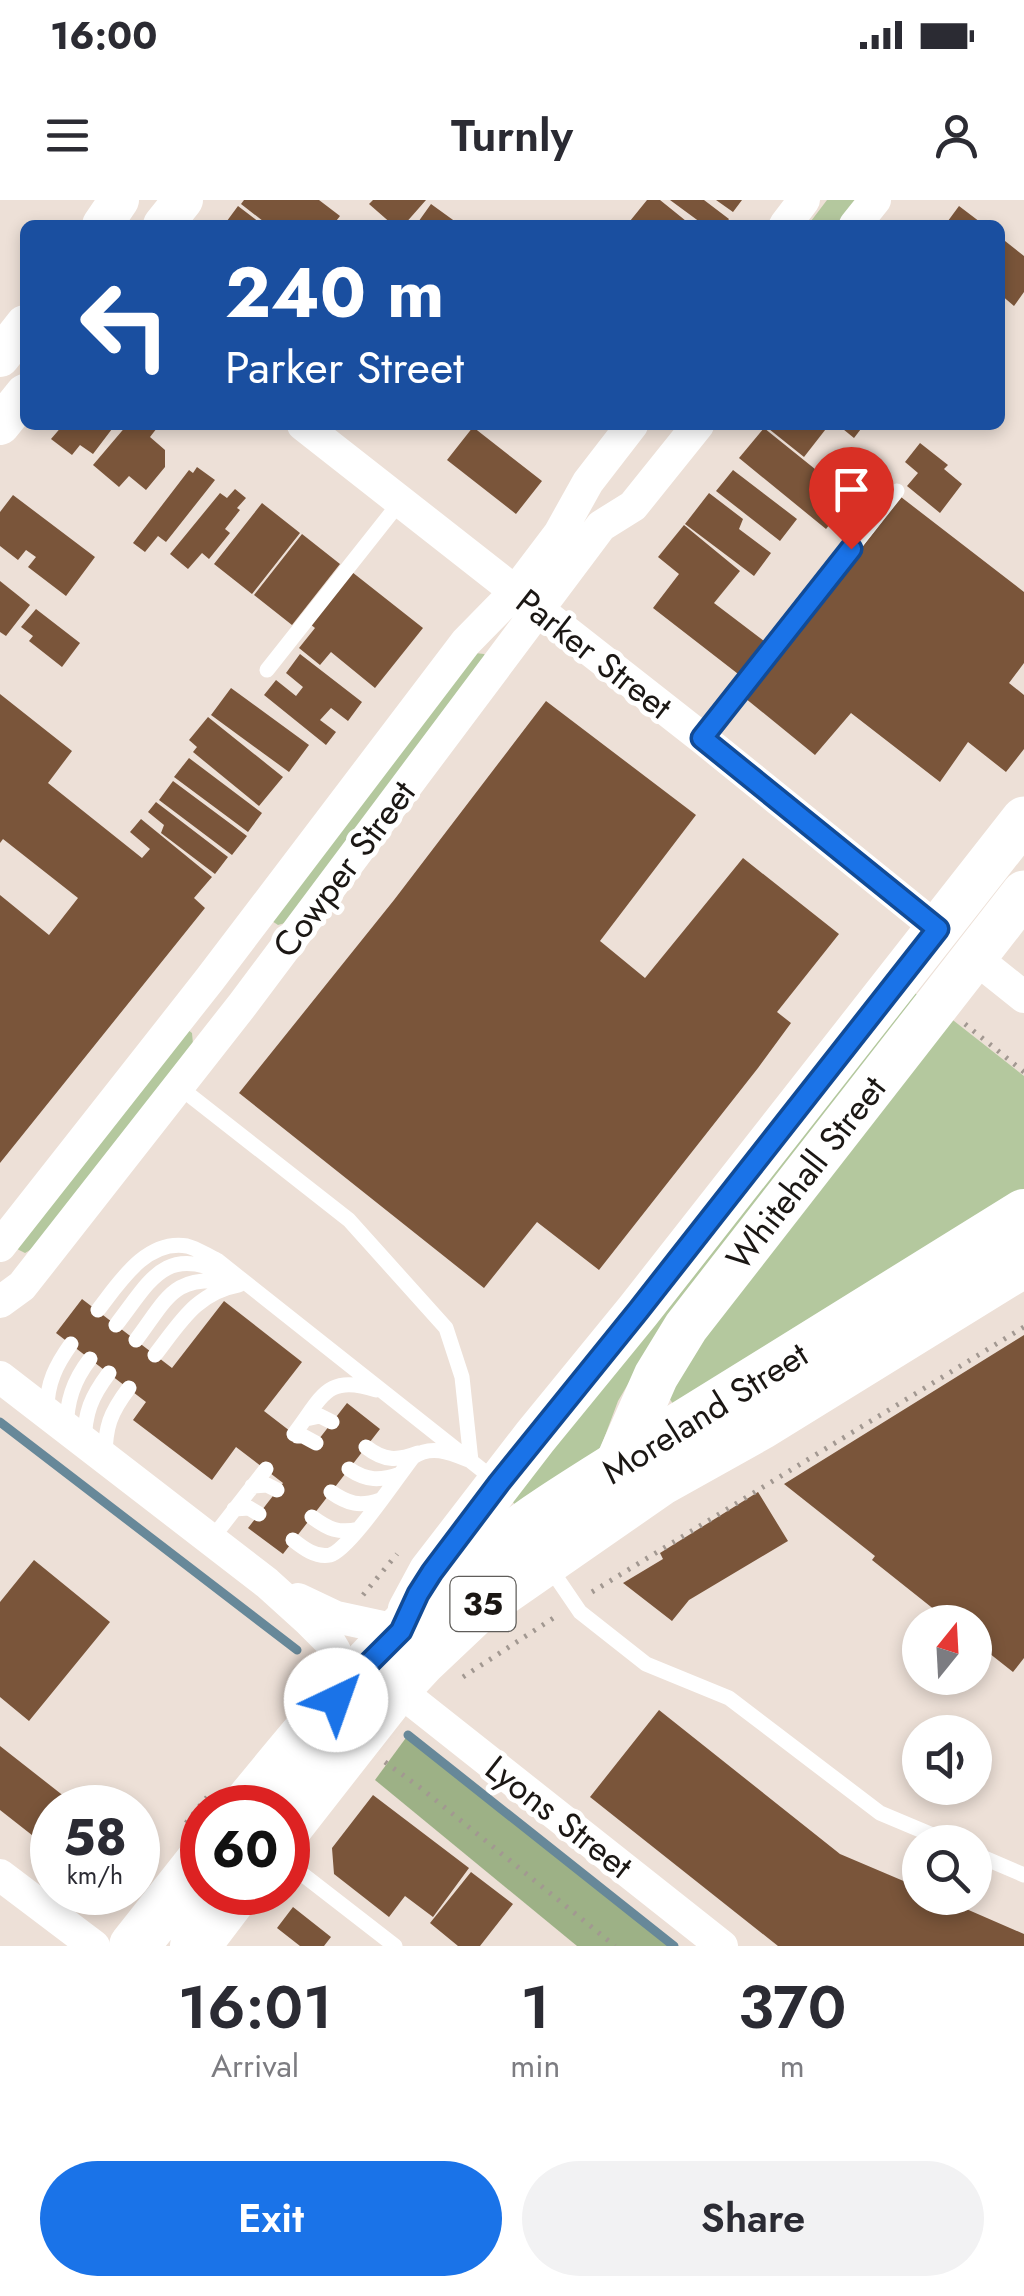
<!DOCTYPE html>
<html lang="en">
<head>
<meta charset="utf-8">
<style>
	:root { --surface:#fff; --page:#f2f2f3; --text:#2b2b33; --muted:#7c7c81; --accent:#1a73e8 }
	body { margin:0; font-family:Jost,sans-serif; background:var(--page); color:var(--text); height:100vh; display:flex; flex-direction:column; font-size:38px; white-space:nowrap }
	* { box-sizing:border-box; margin:0 }
	p { font-size:32px; color:var(--muted) }
	.icon { flex:none; width:55px; height:55px; fill:none; stroke:currentColor; stroke-width:2; stroke-linecap:round; stroke-linejoin:round }
	.map { position:relative; height:1746px; overflow:hidden }
	.side { display:flex; flex-direction:column; background:var(--surface); flex:1 }
	.side>* { flex:none }
	.hud { position:absolute; left:20px; top:20px; width:985px; height:210px; border-radius:15px; box-shadow:0 5px 15px #0003; background:#1a4fa0; color:#fff; overflow:hidden }
	.needle { width:65px; rotate:18deg }
	.buttons { position:absolute; left:902px; top:1405px; display:grid; gap:20px }
	.buttons a { display:grid; place-items:center; width:90px; height:90px; border-radius:50%; background:var(--surface); box-shadow:0 5px 15px #0003; font-size:50px }
	.speed { position:absolute; left:30px; top:1585px; display:flex; gap:20px; font-size:50px; font-weight:700; text-align:center }
	.speed>* { display:grid; place-content:center; width:130px; height:130px; border-radius:50%; background:var(--surface); box-shadow:0 5px 15px #0003; line-height:1 }
	.speed small { font-size:25px; font-weight:400 }
	.speed .limit { border:15px solid #d22; background:#fff; color:#111 }
	.pin { position:absolute; display:grid; place-items:center; width:85px; height:85px; color:#fff; margin:-102px -42px; border-radius:50% 50% 50% 0; rotate:-45deg; box-shadow:0 0 10px #0007 }
	.pin .icon { rotate:45deg }
	.me { position:absolute; width:110px; margin:-55px; rotate:42deg; stroke-linejoin:round; filter:drop-shadow(0 0 8px #0008) }
	.turn { display:flex; align-items:center; gap:35px; height:210px; padding:0 40px; font-size:45px }
	.turn .icon { width:130px; height:130px; stroke-width:2.5 }
	.turn b { display:block; font-size:70px; line-height:85px }
	.eta { display:flex; justify-content:space-evenly; align-items:center; height:170px; text-align:center }
	.eta b { font-size:60px; font-weight:600; line-height:70px }
	.primary-button { display:flex; gap:20px; margin-top:auto; padding:20px 40px }
	.primary-button a { flex:1; height:115px; border-radius:60px; background:var(--accent); color:#fff; font-size:40px; font-weight:600; line-height:115px; text-align:center }
	.primary-button a+a { background:var(--page); color:var(--text) }
	.status { display:flex; justify-content:space-between; align-items:center; height:70px; padding:0 50px; background:var(--surface); direction:ltr }
	.status svg { height:28px; fill:currentColor }
	header { display:flex; justify-content:space-between; align-items:center; height:130px; padding:0 40px; background:var(--surface); font-size:45px; font-weight:600 }
	.map>svg:first-child { display:block }
	.green { fill:#b4c89e }
	.forest { fill:#9db186 }
	.lines { fill:none; stroke-linecap:round; stroke-linejoin:round }
	.stream { stroke:#678899; stroke-width:9 }
	.building { fill:#7a553a }
	.path { stroke:#a29891; stroke-width:5; stroke-dasharray:2.5 8; stroke-linecap:butt }
	.service { stroke:#fff; stroke-width:15 }
	.minor { stroke:#fff; stroke-width:32 }
	.tertiary { stroke:#fff; stroke-width:40 }
	.secondary { stroke:#fff; stroke-width:45 }
	.primary { stroke:#fff; stroke-width:50 }
	.route-casing { stroke:#114b97; stroke-width:25 }
	.route { stroke:#1a73e8; stroke-width:18 }
	.labels { text-anchor:middle; dominant-baseline:central; stroke-width:10; stroke-linejoin:round; paint-order:stroke }
	.shield { fill:#fff; stroke:#5f5d5a; stroke-width:2.5 }
	.shield-label { font-size:32px; font-weight:bold; fill:#1b1714 }
	.street-label { font-size:35px; fill:#1b1714; stroke:#fff }
</style>
</head>
<body>
<div class="status"><b>16:00</b><svg viewBox="0 0 49 12"><path d="M0 12V9h3v3zM5 12V6h3v6zM10 12V3h3v9zM15 12V0h3v12zM26 1h20v11H26zM47 4h2v5h-2z"/></svg></div>
<header><svg class="icon" aria-label="menu" viewBox="0 0 24 24"><path d="M4 6h16M4 12h16M4 18h16"/></svg>Turnly<svg class="icon" aria-label="person" viewBox="0 0 24 24"><circle cx="12" cy="8" r="4"/><path d="M4 21q1-7 8-7t8 7"/></svg></header>
<div class="map">
<svg width="1024" height="1746" viewBox="0 0 1024 1746">
	<rect width="100%" height="100%" fill="#ede0d7"/>
	<path class="green" d="M827,0H860L841,25H808Z
		M475,453L484,454L488,458L285,723L278,725L272,721Z
		M911,790L923,799L647,1152L618,1201L596,1260L515,1305L508,1295Z
		M949,817L1024,876V996L678,1211L669,1198L715,1116Z
		M184,827L192,833L193,844L37,1046L25,1053L17,1049Z"/>
	<path class="forest" d="M408,1535L674,1746H577L375,1580Z"/>
	<g class="lines">
		<path class="stream" d="M0,1222L297,1450
			M408,1535L674,1746"/>
	</g>
	<path class="building" d="M244,0H319L340,16L333,25H268L241,4Z
		M373,0H426L404,25H393L369,4Z
		M647,0H660L691,25H634L630,21Z
		M670,0H704L729,19L725,25H704Z
		M716,0H742L733,12Z
		M431,4L460,25H416Z
		M238,6L263,25H224Z
		M959,6L984,25H945Z
		M1000,37L1024,56V92L1014,106L1000,94Z
		M63,225H115L93,254L80,245L72,255L51,239Z
		M127,225H153L157,228L150,237L165,250V267L146,290L129,276L119,287L93,265Z
		M764,225H829L804,257Z
		M838,225H864L854,238Z
		M473,227L542,281L516,314L447,260Z
		M764,228L851,298L826,329L739,258Z
		M920,243L948,265L944,269L962,284L940,313L907,286L918,273L905,262Z
		M197,267L215,280L166,342L158,336L145,352L133,343L189,270L193,273Z
		M733,270L797,319L780,341L716,291Z
		M235,289L246,298L237,308L240,310L225,329L230,333L209,359L202,353L188,369L170,354L220,293L227,298Z
		M709,293L743,319L739,329L771,353L754,376L685,324Z
		M13,295L95,357L66,396L28,367L36,357L26,350L18,360L0,346V312Z
		M901,297L1024,392V463L1009,483L1024,495V549L1006,572L968,542L940,582L851,513L815,555L745,498Z
		M262,303L300,333L252,394L214,364Z
		M684,325L740,371L714,403L768,444L742,477L653,408L679,374L658,357Z
		M302,334L340,364L292,425L254,395Z
		M352,372L423,428L375,488L331,452L320,465L299,448L315,428L310,424Z
		M0,381L30,405L6,436L0,432Z
		M36,409L80,443L62,467L29,441L33,436L21,427Z
		M300,454L362,502L348,521L331,508L320,520L336,532L326,545L264,495L276,480L296,496L303,487L286,473Z
		M231,488L309,545L289,572L211,515Z
		M0,494L72,551L48,583L142,658L150,649L130,632L141,619L212,677L194,698L205,708L0,963V695L49,735L78,698L3,639L0,643Z
		M546,501L696,615L600,741L645,778L743,658L839,734L777,812L791,823L758,868L599,1070L537,1022L484,1088L239,893L394,700Z
		M208,517L283,577L259,606L193,552L197,547L189,540Z
		M189,558L262,613L248,632L174,577Z
		M173,581L247,636L232,655L159,600Z
		M156,602L228,657L215,674L161,633L164,625L148,612Z
		M82,1099L172,1168L224,1101L302,1162L264,1211L312,1248L347,1203L380,1229L283,1354L248,1328L283,1283L236,1247L212,1280L133,1220L146,1202L56,1133Z
		M1024,1135V1458L1013,1472L975,1442V1422H950L872,1360L875,1356L784,1284Z
		M758,1292L788,1341L689,1400L672,1421L623,1383L663,1359L660,1353Z
		M34,1360L110,1422L29,1521L0,1497V1402Z
		M659,1510L840,1654L920,1688V1698H941L1024,1734V1746H778L590,1597Z
		M0,1546L79,1608H52L51,1650L0,1610Z
		M373,1595L469,1668L433,1717L405,1696L389,1717L334,1674L332,1648Z
		M471,1672L513,1704L480,1746H458L430,1723Z
		M293,1707L331,1737L324,1746H300L277,1728Z"/>
	<g class="lines">
		<path class="path" d="M965,824L1024,872
			M592,1392L1024,1127
			M363,1395L397,1354
			M463,1477L558,1415
			M385,1562L422,1589L615,1746
			M186,1623L207,1597"/>
		<path class="service" d="M267,470L400,302
			M702,538L897,291
			M178,886L349,1020L446,1128L462,1177L471,1261C451,1253 432,1244 413,1257C398,1276 349,1350 330,1355C316,1358 303,1348 293,1340
			M98,1110C119,1083 146,1039 187,1046C196,1048 208,1056 217,1060L496,1281
			M116,1125C151,1080 164,1045 226,1074
			M136,1140C169,1096 173,1074 234,1082
			M155,1155C180,1123 196,1093 239,1085
			M47,1209C47,1183 56,1165 71,1144
			M306,1219L320,1216L332,1222
			M66,1229C67,1201 73,1181 90,1159
			M294,1234C322,1198 326,1173 376,1190
			M297,1236H303L316,1243
			M84,1243C85,1212 91,1197 109,1173
			M366,1247C384,1261 397,1261 418,1253
			M105,1258C105,1227 110,1213 129,1188
			M349,1269C367,1281 380,1281 400,1274
			M252,1286L267,1285L277,1290
			M331,1292C348,1304 360,1307 380,1300
			M234,1309L249,1308L259,1314
			M312,1317C328,1329 339,1334 359,1329
			M210,1341L266,1269
			M548,1365L580,1412L646,1464L729,1498L880,1613L949,1642
			M975,1654L1024,1675
			M288,1663L395,1746"/>
		<path class="minor" d="M785,25L804,0
			M855,25L875,0
			M303,225L702,538L938,729
			M974,757L1024,797
			M0,1046L210,779L466,442L515,392L559,334L588,282L632,225
			M0,1102L22,1086L243,804L601,326L633,306L698,225
			M0,1177L267,1383L309,1421L329,1441L335,1451L338,1470L336,1500
			M298,1399L336,1417L401,1431
			M396,1488L722,1746
			M0,1675L94,1746"/>
		<path class="tertiary" d="M102,25L119,0
			M163,25L183,0
			M0,157L25,125
			M0,225L25,194"/>
		<path class="secondary" d="M615,1269L656,1176L686,1127L1024,693
			M410,1411L431,1372L535,1237L638,1111L1024,619"/>
		<path class="primary" d="M245,1608C315,1522 387,1434 474,1365C537,1314 608,1273 676,1230C792,1158 908,1086 1024,1014
			M288,1626L396,1488L422,1460L477,1408L660,1281L760,1225L1024,1062
			M134,1746L202,1660
			M195,1746L236,1692"/>
	</g>
	<g class="lines">
		<defs>
			<path id="route" d="M336,1500L361,1471L401,1431L418,1394L432,1372L499,1283L638,1111L938,729L702,538L851,349"/>
		</defs>
		<use href="#route" class="route-casing"/>
		<use href="#route" class="route"/>
	</g>
	<g class="labels">
		<rect class="shield" x="450.5" y="1377" width="65" height="54" rx="8"/>
		<g class="shield-label">
			<text x="483" y="1404">35</text>
		</g>
		<g class="street-label">
			<text transform="translate(594 454) rotate(38)">Parker Street</text>
			<text transform="translate(344 669) rotate(-53)">Cowper Street</text>
			<text transform="translate(806 973) rotate(-52)">Whitehall Street</text>
			<text transform="translate(705 1213) rotate(-32)">Moreland Street</text>
			<text transform="translate(559 1617) rotate(38)">Lyons Street</text>
		</g>
	</g>
</svg>
<div class="buttons">
<a><svg class="needle" viewBox="-14 -14 28 28"><path d="M0-13l5 13h-10z" fill="#e53935"/><path d="M0 13l5-13h-10z" fill="#7c7c81"/></svg></a>
<a><svg class="icon" aria-label="sound" viewBox="0 0 24 24"><path d="M4 9h4l5-4v14l-5-4H4zM17 9q2 3 0 6"/></svg></a>
<a><svg class="icon" aria-label="search" viewBox="0 0 24 24"><circle cx="10" cy="10" r="6"/><path d="M15 15l6 6"/></svg></a>
</div>
<div class="speed"><div>58<small>km/h</small></div><div class="limit">60</div></div>
<div class="pin" style="left:851px;top:349px;background:#d93025"><svg class="icon" aria-label="arrive" viewBox="0 0 24 24"><path d="M6 21V4h12l-3 4 3 4H6"/></svg></div>
<svg class="me" style="left:336px;top:1500px" viewBox="-20 -20 40 40"><circle r="19" fill="#fff"/><path d="M0-13L10 11 0 6-10 11z" fill="#1a73e8"/></svg>
<div class="hud">
<div class="turn"><svg class="icon" aria-label="left" viewBox="0 0 24 24"><path d="M17 20v-9H6M10 6l-5 5 5 5"/></svg><div><b>240 m</b>Parker Street</div></div>
</div>
</div>
<section class="side">
<div class="eta">
<div><b>16:01</b><p>Arrival</p></div>
<div><b>1</b><p>min</p></div>
<div><b>370</b><p>m</p></div>
</div>
<div class="primary-button"><a>Exit</a><a>Share</a></div>
</section>
</body>
</html>
